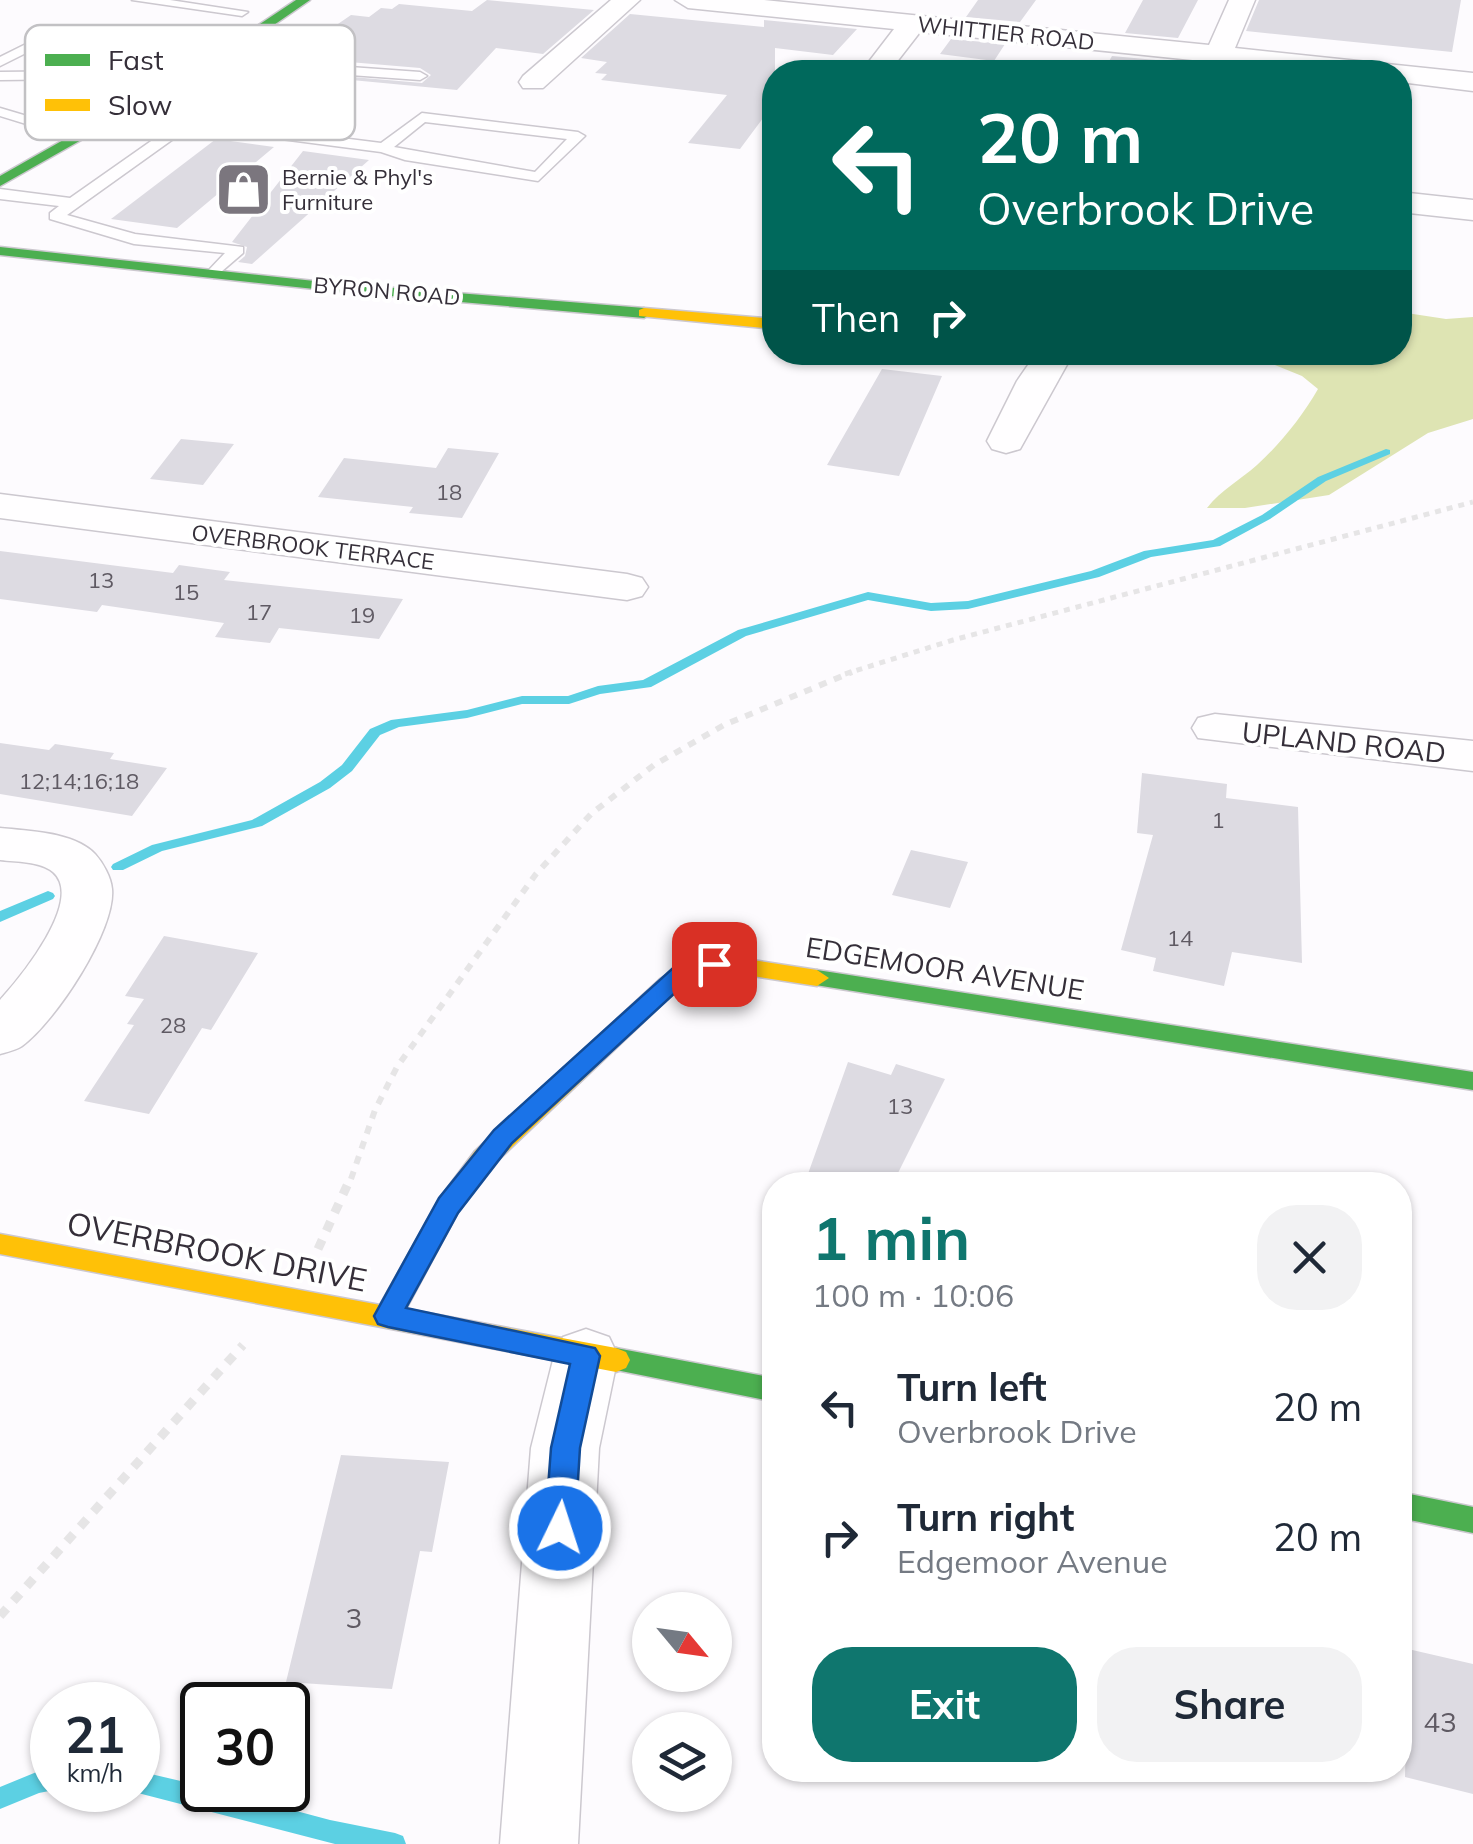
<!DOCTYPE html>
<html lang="en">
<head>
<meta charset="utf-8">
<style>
	:root { --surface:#fff; --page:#f2f2f3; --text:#1f2937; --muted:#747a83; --accent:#0f766e }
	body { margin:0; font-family:Mulish,sans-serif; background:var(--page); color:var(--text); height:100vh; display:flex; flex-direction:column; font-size:38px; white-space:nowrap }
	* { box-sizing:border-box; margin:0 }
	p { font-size:32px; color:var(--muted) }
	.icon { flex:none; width:55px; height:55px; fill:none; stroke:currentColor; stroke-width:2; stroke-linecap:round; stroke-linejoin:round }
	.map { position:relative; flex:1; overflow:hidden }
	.details { position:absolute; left:762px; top:1172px; width:650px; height:610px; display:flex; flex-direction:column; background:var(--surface); border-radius:40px; box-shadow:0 2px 8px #0004 }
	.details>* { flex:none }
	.guide { position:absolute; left:762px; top:60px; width:650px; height:305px; border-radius:40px; box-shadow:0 2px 8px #0004; background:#00695c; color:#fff; overflow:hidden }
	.needle { width:65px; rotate:119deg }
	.fabs { position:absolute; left:632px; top:1592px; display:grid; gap:20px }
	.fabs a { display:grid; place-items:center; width:100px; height:100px; border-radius:50%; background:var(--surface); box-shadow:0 2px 8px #0004; font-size:50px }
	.speed { position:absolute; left:30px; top:1682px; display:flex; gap:20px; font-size:50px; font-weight:700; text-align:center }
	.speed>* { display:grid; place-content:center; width:130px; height:130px; border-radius:50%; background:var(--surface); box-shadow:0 2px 8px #0004; line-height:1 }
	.speed small { font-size:25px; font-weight:400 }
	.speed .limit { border:5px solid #111; border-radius:15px; background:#fff; color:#111 }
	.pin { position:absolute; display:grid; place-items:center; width:85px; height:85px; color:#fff; margin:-42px; border-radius:20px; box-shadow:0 5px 15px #0006 }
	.me { position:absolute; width:110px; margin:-55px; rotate:4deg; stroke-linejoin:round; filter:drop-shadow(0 0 8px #0008) }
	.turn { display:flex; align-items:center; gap:35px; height:210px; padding:0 50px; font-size:45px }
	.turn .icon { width:130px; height:130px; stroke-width:2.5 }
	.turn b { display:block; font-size:70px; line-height:85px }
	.then { display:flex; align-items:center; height:95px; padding:0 50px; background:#0003; gap:20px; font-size:38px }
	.round { display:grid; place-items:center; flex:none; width:105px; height:105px; border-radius:40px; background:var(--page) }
	.head { display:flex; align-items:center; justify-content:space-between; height:170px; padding:0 50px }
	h1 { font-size:60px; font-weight:700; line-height:75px; color:var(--accent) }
	.action { display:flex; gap:20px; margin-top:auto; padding:20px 50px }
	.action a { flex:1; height:115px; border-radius:40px; background:var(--accent); color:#fff; font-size:40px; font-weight:700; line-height:115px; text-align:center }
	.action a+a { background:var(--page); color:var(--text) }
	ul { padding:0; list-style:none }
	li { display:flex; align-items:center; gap:30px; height:130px; padding:0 50px }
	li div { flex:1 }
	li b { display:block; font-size:38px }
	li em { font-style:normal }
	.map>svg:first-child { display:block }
	.green { fill:#dee4b3 }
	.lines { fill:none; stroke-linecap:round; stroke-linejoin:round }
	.stream { fill:#5cd0e3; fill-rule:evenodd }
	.building { fill:#dddbe2 }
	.lane-casing { stroke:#ccc8cf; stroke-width:3 }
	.street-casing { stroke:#ccc8cf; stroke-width:3 }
	.fast-casing { stroke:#ccc8cf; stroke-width:3 }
	.slow-casing { stroke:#ccc8cf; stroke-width:3 }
	.path-far2 { stroke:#e6e5e6; stroke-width:5; stroke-dasharray:6 6; stroke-linecap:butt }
	.path-far1 { stroke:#e6e5e6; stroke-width:6; stroke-dasharray:8 8; stroke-linecap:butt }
	.path { stroke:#e6e5e6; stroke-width:9; stroke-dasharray:10 10; stroke-linecap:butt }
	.lane { fill:#fffeff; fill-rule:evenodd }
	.street { fill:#fffeff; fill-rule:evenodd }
	.fast { fill:#4caf50; fill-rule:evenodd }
	.slow { fill:#ffc107; fill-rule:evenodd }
	.route { fill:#1a73e8; stroke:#114b97; stroke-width:2.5 }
	.labels { text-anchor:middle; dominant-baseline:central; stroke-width:8; stroke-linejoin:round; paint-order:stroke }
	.far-street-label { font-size:22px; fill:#352f39; stroke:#fff }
	.far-poi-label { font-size:22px; fill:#352f39; stroke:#fff; text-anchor:start }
	.number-label { font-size:22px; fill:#5f5a63 }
	.street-label { font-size:28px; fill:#352f39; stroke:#fff }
	.near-number-label { font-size:28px; fill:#5f5a63 }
	.near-street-label { font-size:32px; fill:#352f39; stroke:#fff }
	.key { fill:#fff; stroke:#c2c1c4; stroke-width:2.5 }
	.key-label { font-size:28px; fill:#352f39 }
</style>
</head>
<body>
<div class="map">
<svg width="1473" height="1844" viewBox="0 0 1473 1844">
	<rect width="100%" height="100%" fill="#fdfbfe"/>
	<path class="green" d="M1400,312L1446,319L1473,317V419L1428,433L1329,495L1245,508H1207C1221,490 1240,480 1257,465C1280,444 1302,417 1318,389L1302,376L1245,353L1400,352Z"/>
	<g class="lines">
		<path class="stream" d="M1386,449L1390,450V454L1326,481L1270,519L1220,546L1151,557L1099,577L968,609L931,611L868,600L746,636L651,687L600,694L569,704H522L467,718L399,727L380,735L352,771L330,788L262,826L162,851L123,870H113L111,867L113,864L152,845L252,820L320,782L342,765L370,729L391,720L467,710L522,696H568L598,686L643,680L738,630L868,592L931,603L968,601L1091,571L1144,551L1213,540L1262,515L1318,477Z
			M48,891L53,893L55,896L53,899L0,922V911Z
			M52,1769L54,1790L39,1793L0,1809V1787L39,1771Z
			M138,1771L202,1786V1790H218L330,1820L395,1833L403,1836L406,1844H335L138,1793L131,1790H138Z"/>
	</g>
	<path class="building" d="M487,0L594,10L543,54L496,48L457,90L267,72L271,70L422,83L431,75L420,68L290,57L351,15L369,17L381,8L392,9L399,4L472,11Z
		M978,0H1036L1020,22L966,17Z
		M1143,0H1198L1178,38L1125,33Z
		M1259,0H1461L1452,52L1246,31Z
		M630,14L764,27V20L857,29L833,55L775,48V102L740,149L688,143L727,95L601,80L607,74L595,73L607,62L581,58Z
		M951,39L1005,44L994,61L940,54Z
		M1112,56L1167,61L1161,72H1103Z
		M216,139L274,147L177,228L111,219Z
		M303,151L369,160L252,264L238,262L245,256L247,247L232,242Z
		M882,369L942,376L899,476L827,465Z
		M181,439L234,444L203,485L150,479Z
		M448,448L499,453L462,518L409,513L413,507L318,497L344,458L436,468Z
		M0,551L173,573L179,565L230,572L224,580L403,599L379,639L279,628L270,643L215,637L224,623L102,605L97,612L0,599Z
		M0,743L49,750L55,744L114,753L110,759L167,768L132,816L0,794Z
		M1142,773L1227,784L1226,798L1298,807L1302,963L1232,952L1224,986L1153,971L1156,958L1121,950L1153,835L1137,833Z
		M911,850L968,862L950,908L892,895Z
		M164,936L258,953L211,1030L202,1028L149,1114L84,1101L134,1025L127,1024L144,999L125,996Z
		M848,1062L891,1075L896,1064L945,1079L892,1185H804Z
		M341,1455L449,1462L432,1552L420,1551L392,1689L286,1682Z
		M1408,1649L1473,1664V1794L1405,1777Z"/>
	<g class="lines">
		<defs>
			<path id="lane" d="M132,0H170L248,12L242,16Z
				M32,41L188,44L195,48L188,52L34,49L0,66V57Z
				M222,51L322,65L420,72L427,76L420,80L322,73L217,58V52Z
				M0,72L84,71L91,75L84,79L0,80Z
				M0,108L54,124L56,127L49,131L0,116Z
				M120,110L381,143L422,113L578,132L585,136L538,181L405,160L381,152L190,127L67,215L135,234L243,247V253L214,278L206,273L225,253L134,244L50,219V213L59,206L0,199V189L70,198L174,125L115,117V111ZM425,122L567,139L535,172L394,147Z"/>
			<path id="street" d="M611,0H640L543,88H523L519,82L523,76Z
				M675,0H764L1209,45L1229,0H1255L1235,48L1473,73V91L1400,82V72H1309L1228,64L1225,72H1197L1202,61L920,32L889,72H861L894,29L688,8Z
				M1400,192L1473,200V220L1400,212Z
				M1037,352H1074L1020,449L1006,453L992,449L987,441L1017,381Z
				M0,494L627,574L642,578L648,587L642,596L627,600L0,518Z
				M1215,714L1473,741V771L1198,738L1192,728L1198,718Z
				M0,828C29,831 74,832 95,854C103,863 111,877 112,889C116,930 55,1022 22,1046C16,1050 7,1052 0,1054V1000C19,979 85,900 53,872C40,861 16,862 0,860Z
				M586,1329L609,1337L618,1356L599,1448L578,1844H500L531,1448L554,1356L563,1337Z"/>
			<path id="fast" d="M296,0H310L226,58L0,186V176L218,52Z
				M0,247L333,283L644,308L652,313L644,318L333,291L0,255Z
				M817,970L1473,1072V1090L809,984L805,978Z
				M616,1348L775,1378V1402L606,1368L602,1360L606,1352Z
				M1400,1492L1473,1507V1533L1400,1518Z"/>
			<path id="slow" d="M644,308L775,319V329L639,316V310Z
				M733,957L817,970L829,978L817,986L733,973L702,975L676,991L493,1165L458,1212L406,1309L616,1348L626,1352L630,1360L626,1368L616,1372L0,1254V1234L380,1305L440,1198L475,1151L660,979L689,962Z"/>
		</defs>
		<use href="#lane" class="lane-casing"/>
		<use href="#street" class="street-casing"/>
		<use href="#fast" class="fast-casing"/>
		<use href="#slow" class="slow-casing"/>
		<path class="path-far2" d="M845,674L953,640L1473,502"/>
		<path class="path-far1" d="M351,1179L375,1110L397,1067L536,874L591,814L654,765L724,725L852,672"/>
		<path class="path" d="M318,1249L351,1177
			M0,1616L243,1345"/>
		<use href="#lane" class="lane"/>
		<use href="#street" class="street"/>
		<use href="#fast" class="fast"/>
		<use href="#slow" class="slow"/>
	</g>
	<path class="route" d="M714,956L725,964L722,970L690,979L512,1143L458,1213L406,1308L595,1348L600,1356L580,1448L575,1528L571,1537L560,1541L550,1537L545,1528L551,1448L570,1364L388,1327L378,1324L374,1316L439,1198L494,1130L673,968Z"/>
	<defs>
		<symbol id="shop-square" viewBox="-11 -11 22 22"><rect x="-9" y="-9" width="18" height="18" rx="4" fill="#7b767e" stroke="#fff"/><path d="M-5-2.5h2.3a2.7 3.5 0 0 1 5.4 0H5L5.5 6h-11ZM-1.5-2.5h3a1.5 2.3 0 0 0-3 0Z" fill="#fff"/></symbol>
	</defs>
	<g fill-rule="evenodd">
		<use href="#shop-square" x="212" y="158" width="63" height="63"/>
	</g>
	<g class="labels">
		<g class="far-street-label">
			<text transform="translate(1006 33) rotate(6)">WHITTIER ROAD</text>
			<text transform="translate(387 291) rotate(5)">BYRON ROAD</text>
			<text transform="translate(313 547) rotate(7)">OVERBROOK TERRACE</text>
		</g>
		<g class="far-poi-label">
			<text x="282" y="177">Bernie &amp; Phyl's<tspan x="282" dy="25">Furniture</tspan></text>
		</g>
		<g class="number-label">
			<text x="449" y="492">18</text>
			<text x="101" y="580">13</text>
			<text x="186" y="592">15</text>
			<text x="259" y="612">17</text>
			<text x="362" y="615">19</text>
			<text x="79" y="781">12;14;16;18</text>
			<text x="1218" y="820">1</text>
			<text x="1180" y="938">14</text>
			<text x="173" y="1025">28</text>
			<text x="900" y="1106">13</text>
		</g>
		<g class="street-label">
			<text transform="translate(1344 742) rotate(6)">UPLAND ROAD</text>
			<text transform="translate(945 968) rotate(9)">EDGEMOOR AVENUE</text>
		</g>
		<g class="near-number-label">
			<text x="354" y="1617">3</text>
			<text x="1440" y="1721">43</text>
		</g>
		<g class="near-street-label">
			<text transform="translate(217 1251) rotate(11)">OVERBROOK DRIVE</text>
		</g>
	</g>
	<rect x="25" y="25" width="330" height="115" rx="15" class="key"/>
	<rect x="45" y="54" width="45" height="12" fill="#4caf50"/>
	<rect x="45" y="99" width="45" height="12" fill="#ffc107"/>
	<g class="key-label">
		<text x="108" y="70">Fast</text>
		<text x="108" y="115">Slow</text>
	</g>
</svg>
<div class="fabs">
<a><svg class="needle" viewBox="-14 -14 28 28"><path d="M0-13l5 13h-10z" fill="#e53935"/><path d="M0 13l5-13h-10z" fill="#747a83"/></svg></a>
<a><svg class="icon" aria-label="layers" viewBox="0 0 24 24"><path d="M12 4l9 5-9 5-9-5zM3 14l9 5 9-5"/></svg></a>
</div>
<div class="speed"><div>21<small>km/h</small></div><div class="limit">30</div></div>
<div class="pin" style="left:714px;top:964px;background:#d93025"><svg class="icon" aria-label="arrive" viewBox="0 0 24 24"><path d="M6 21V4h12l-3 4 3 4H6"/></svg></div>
<svg class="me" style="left:560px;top:1528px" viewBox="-20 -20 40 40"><circle r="17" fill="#1a73e8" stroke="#fff" stroke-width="3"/><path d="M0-11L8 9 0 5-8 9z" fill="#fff"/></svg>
<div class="guide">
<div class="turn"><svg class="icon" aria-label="left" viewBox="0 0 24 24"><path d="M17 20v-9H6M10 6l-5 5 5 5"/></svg><div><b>20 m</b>Overbrook Drive</div></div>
<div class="then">Then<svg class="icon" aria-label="right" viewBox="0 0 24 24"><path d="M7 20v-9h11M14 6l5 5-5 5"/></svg></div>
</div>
<section class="details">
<div class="head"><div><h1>1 min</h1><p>100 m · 10:06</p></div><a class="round"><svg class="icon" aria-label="close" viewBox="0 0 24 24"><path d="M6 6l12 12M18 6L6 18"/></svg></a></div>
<ul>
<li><svg class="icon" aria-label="left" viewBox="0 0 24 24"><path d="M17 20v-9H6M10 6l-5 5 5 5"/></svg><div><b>Turn left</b><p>Overbrook Drive</p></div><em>20 m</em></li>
<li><svg class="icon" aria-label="right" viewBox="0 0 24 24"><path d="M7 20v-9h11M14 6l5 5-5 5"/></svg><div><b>Turn right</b><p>Edgemoor Avenue</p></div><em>20 m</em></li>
</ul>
<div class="action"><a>Exit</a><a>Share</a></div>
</section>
</div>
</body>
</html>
